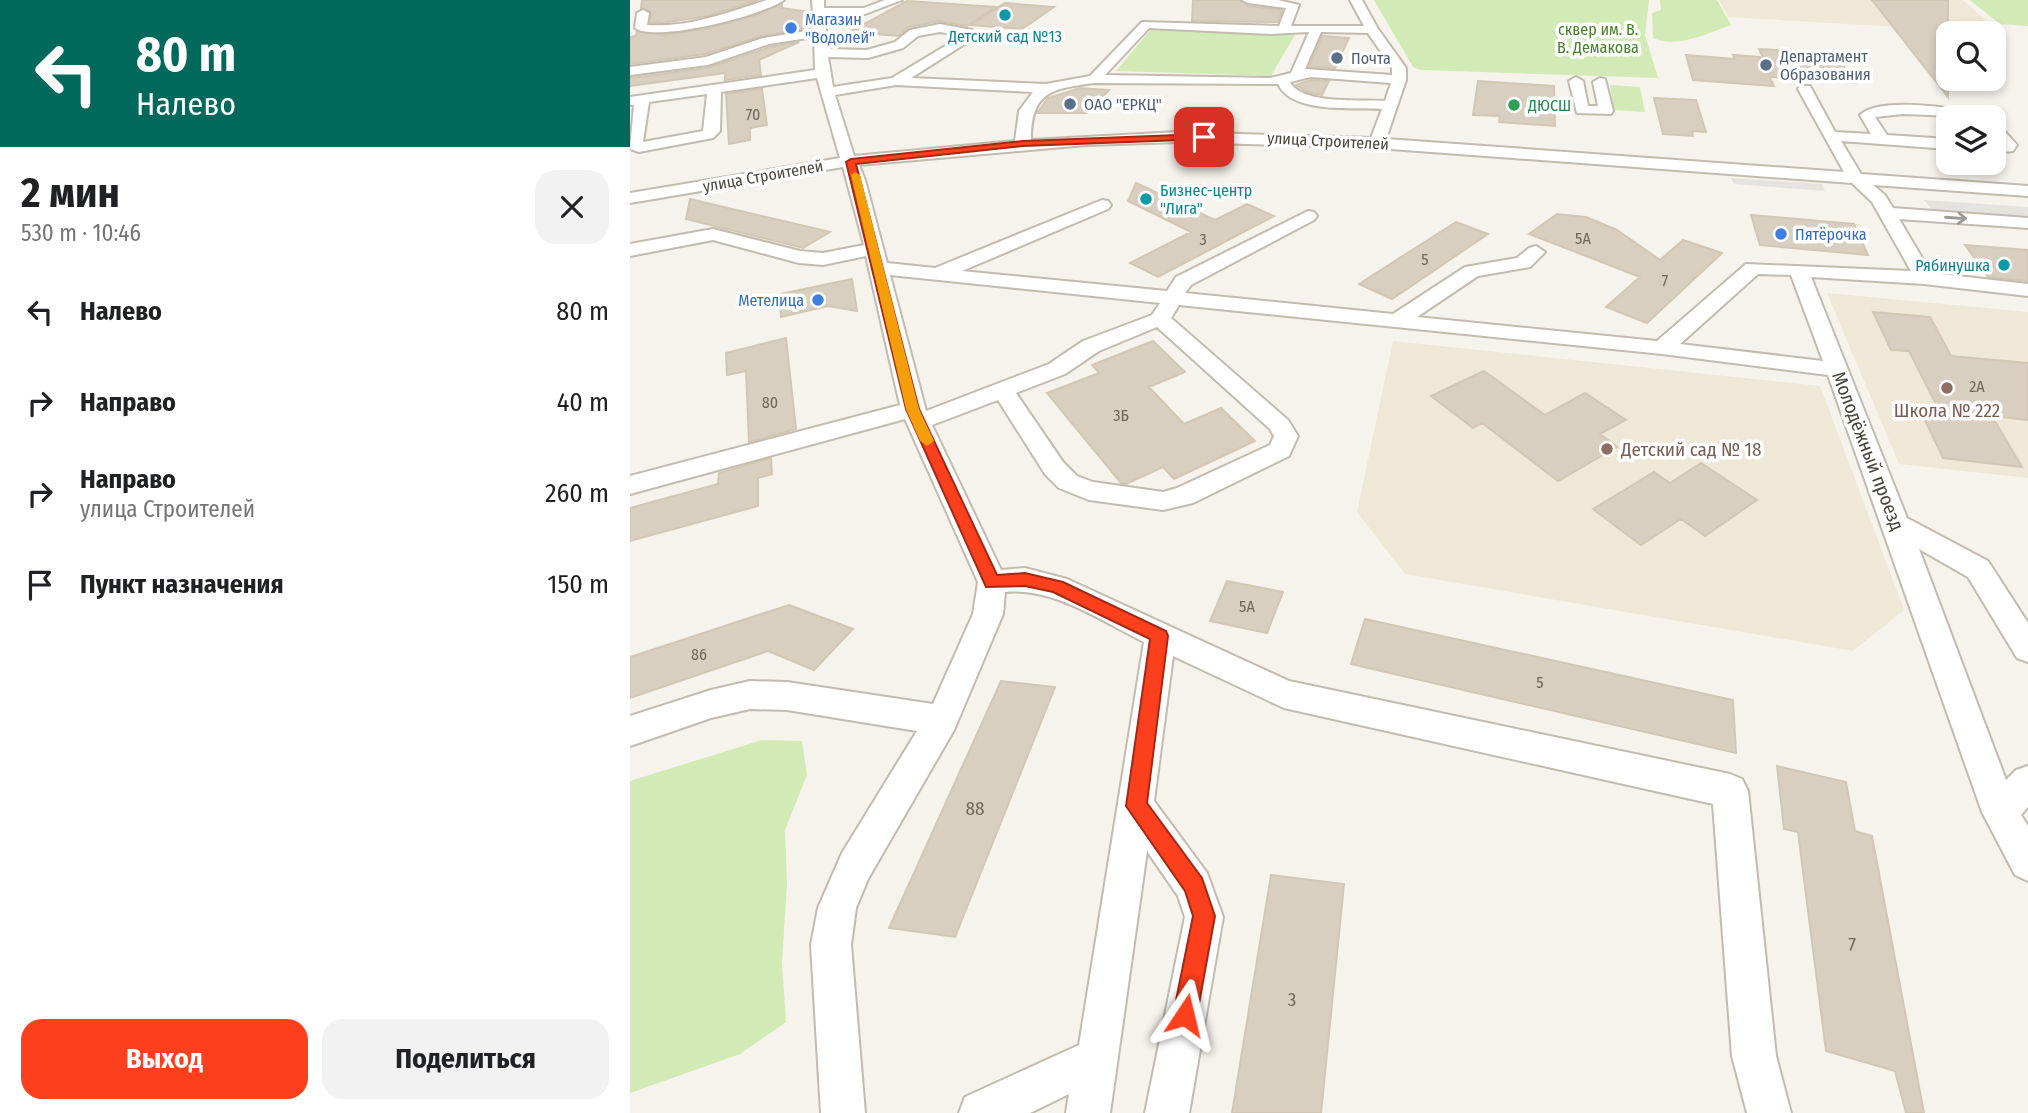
<!DOCTYPE html>
<html lang="ru">
<head>
<meta charset="utf-8">
<style>
	:root { --surface:#fff; --page:#f2f2f2; --text:#202124; --muted:#757577; --accent:#fc3f1d }
	body { margin:0; font-family:"Fira Sans Condensed",sans-serif; background:var(--page); color:var(--text); height:100vh; display:flex; flex-direction:column; font-size:26px; white-space:nowrap }
	* { box-sizing:border-box; margin:0 }
	p { font-size:23px; color:var(--muted) }
	.icon { flex:none; width:38px; height:38px; fill:none; stroke:currentColor; stroke-width:2; stroke-linecap:round; stroke-linejoin:round }
	.map { position:relative; flex:1; overflow:hidden }
	.drawer { display:flex; flex-direction:column; background:var(--surface); width:630px }
	.drawer>* { flex:none }
	.top-card { background:#00695c; color:#fff; overflow:hidden }
	.buttons { position:absolute; left:1306px; top:21px; display:grid; gap:14px }
	.buttons a { display:grid; place-items:center; width:70px; height:70px; border-radius:14px; background:var(--surface); box-shadow:0 4px 10px #0003; font-size:35px }
	.pin { position:absolute; display:grid; place-items:center; width:60px; height:60px; color:#fff; margin:-30px; border-radius:14px; box-shadow:0 4px 10px #0006 }
	.me { position:absolute; width:77px; margin:-38px; rotate:10deg; stroke-linejoin:round; filter:drop-shadow(0 0 5px #0008) }
	.turn { display:flex; align-items:center; gap:24px; height:147px; padding:0 21px; font-size:32px }
	.turn .icon { width:91px; height:91px; stroke-width:2.5 }
	.turn b { display:block; font-size:49px; line-height:60px }
	.round { display:grid; place-items:center; flex:none; width:74px; height:74px; border-radius:21px; background:var(--page) }
	.headline { display:flex; align-items:center; justify-content:space-between; height:119px; padding:0 21px }
	h1 { font-size:42px; font-weight:700; line-height:52px }
	.action { display:flex; gap:14px; margin-top:auto; padding:14px 21px }
	.action a { flex:1; height:80px; border-radius:21px; background:var(--accent); color:#fff; font-size:28px; font-weight:700; line-height:80px; text-align:center }
	.action a+a { background:var(--page); color:var(--text) }
	ul { padding:0; list-style:none }
	li { display:flex; align-items:center; gap:21px; height:91px; padding:0 21px }
	li div { flex:1 }
	li b { display:block; font-size:26px }
	li em { font-style:normal }
	main { display:flex; flex:1; min-height:0 }
	.map>svg:first-child { display:block }
	.education { fill:#efe8d6 }
	.green { fill:#d2eab5 }
	.parking { fill:#e5e3e0 }
	.building { fill:#d8cfc1; stroke:#d3c7b4; stroke-width:2 }
	.lines { fill:none; stroke-linecap:round; stroke-linejoin:round }
	.minor-casing { stroke:#c2bbae; stroke-width:4 }
	.minor { fill:#fff; fill-rule:evenodd }
	.oneway { stroke:#9c9892 }
	.route { fill:#fc3f1d; stroke:#a42913; stroke-width:2 }
	.slow { fill:#f59e0b }
	.culture-dot { fill:#0f9aa8; stroke:#fff; stroke-width:2.5 }
	.shop-dot { fill:#3f7fe0; stroke:#fff; stroke-width:2.5 }
	.service-dot { fill:#5c6f8a; stroke:#fff; stroke-width:2.5 }
	.leisure-dot { fill:#2e9e5b; stroke:#fff; stroke-width:2.5 }
	.education-dot { fill:#8d6e63; stroke:#fff; stroke-width:2.5 }
	.labels { text-anchor:middle; dominant-baseline:central; stroke-width:7; stroke-linejoin:round; paint-order:stroke }
	.far-shop-label { font-size:16px; fill:#366cbe; stroke:#fff; text-anchor:start }
	.far-park-label { font-size:16px; fill:#4a7f2a; stroke:#fff }
	.far-culture-label { font-size:16px; fill:#0d838f; stroke:#fff }
	.far-service-label { font-size:16px; fill:#4e5e75; stroke:#fff; text-anchor:start }
	.far-leisure-label { font-size:16px; fill:#27864d; stroke:#fff; text-anchor:start }
	.number-label { font-size:16px; fill:#6e675b }
	.far-street-label { font-size:16px; fill:#4b4439; stroke:#fff }
	.education-label { font-size:19px; fill:#785e54; stroke:#fff }
	.street-label { font-size:19px; fill:#4b4439; stroke:#fff }
	.near-number-label { font-size:19px; fill:#6e675b }
</style>
</head>
<body>
<main>
<section class="drawer">
<div class="top-card">
<div class="turn"><svg class="icon" aria-label="left" viewBox="0 0 24 24"><path d="M17 20v-9H6M10 6l-5 5 5 5"/></svg><div><b>80 m</b>Налево</div></div>
</div>
<div class="headline"><div><h1>2 мин</h1><p>530 m · 10:46</p></div><a class="round"><svg class="icon" aria-label="close" viewBox="0 0 24 24"><path d="M6 6l12 12M18 6L6 18"/></svg></a></div>
<ul>
<li><svg class="icon" aria-label="left" viewBox="0 0 24 24"><path d="M17 20v-9H6M10 6l-5 5 5 5"/></svg><div><b>Налево</b></div><em>80 m</em></li>
<li><svg class="icon" aria-label="right" viewBox="0 0 24 24"><path d="M7 20v-9h11M14 6l5 5-5 5"/></svg><div><b>Направо</b></div><em>40 m</em></li>
<li><svg class="icon" aria-label="right" viewBox="0 0 24 24"><path d="M7 20v-9h11M14 6l5 5-5 5"/></svg><div><b>Направо</b><p>улица Строителей</p></div><em>260 m</em></li>
<li><svg class="icon" aria-label="arrive" viewBox="0 0 24 24"><path d="M6 21V4h12l-3 4 3 4H6"/></svg><div><b>Пункт назначения</b></div><em>150 m</em></li>
</ul>
<div class="action"><a>Выход</a><a>Поделиться</a></div>
</section>
<div class="map">
<svg width="1398" height="1113" viewBox="0 0 1398 1113">
	<rect width="100%" height="100%" fill="#f6f3ec"/>
	<path class="education" d="M1089,0H1333L1365,28L1354,32L1098,17Z
		M1197,293L1398,312V478L1269,464Z
		M763,341L1190,386L1274,610L1223,651L775,574L727,512Z"/>
	<path class="green" d="M744,0H1019L1015,35L1028,78L791,70L783,67Z
		M1030,0H1087L1101,25C1077,33 1048,49 1023,38L1022,13L1031,10Z
		M1340,0H1398V26L1370,24Z
		M523,27L666,33L641,76L486,71Z
		M980,85L1010,87L1015,112L984,110Z
		M132,740L172,741L177,775L155,830L157,884L152,962L156,1022L110,1054L0,1093V781Z"/>
	<path class="parking" d="M1101,178L1192,184L1195,191L1104,184Z
		M1294,200L1398,207V226L1310,219Z"/>
	<path class="building" d="M12,0H128L77,16L32,23L20,22L21,12L11,8Z
		M563,0H610L618,6L652,10L648,22L562,21Z
		M1242,0H1318V97Z
		M277,1L367,7L337,26L309,21L279,27L269,36L219,32Z
		M375,3L424,7L392,29L340,25Z
		M152,4V8L180,12L181,28L132,36L75,54L0,64V37L6,36L7,31L34,35L80,28L126,15Z
		M692,36L719,38L705,68L679,67Z
		M169,42L129,60L131,75L95,80V73L0,86V78L78,68L140,47Z
		M1129,49L1206,54L1225,83L1142,77Z
		M1056,55L1105,59L1103,55L1130,57L1144,86L1063,80Z
		M681,80L699,81L692,95L677,92L666,85Z
		M848,81L924,86L925,126L869,122L870,116L843,115Z
		M450,88L479,90L457,113H407L418,98Z
		M132,89L137,125L120,128V140L99,144L96,94Z
		M1024,98L1066,100L1076,132L1062,131L1063,136L1033,134Z
		M506,183L585,220L617,204L644,216L528,277L500,263L561,232L498,201Z
		M60,199L200,232L173,248L56,219Z
		M927,214L956,217L987,230L1030,260L1053,240L1092,253L1017,323L976,307L1010,277L899,234Z
		M1121,215L1224,224L1238,255L1130,245Z
		M826,222L858,234L762,299L729,284Z
		M1335,245L1398,250V281L1358,277Z
		M222,279L227,311L198,306L151,317L150,294Z
		M1243,312L1300,317L1321,356L1398,363V420L1362,416L1392,467L1313,458L1289,408L1309,410L1279,351L1261,350Z
		M156,338L166,429L119,442L116,371L97,375L96,353Z
		M523,341L555,372L519,387L554,424L591,408L625,441L544,479L533,467L496,484L491,483L417,393L469,373L462,365Z
		M854,371L915,415L955,393L996,420L970,434L987,447L928,481L852,423L843,428L801,396Z
		M141,458L142,474L128,478V506L0,541V508L88,484L89,473Z
		M1071,463L1127,500L1075,536L1051,519L1011,545L963,509L1024,472L1040,483Z
		M597,581L653,592L637,633L580,621Z
		M159,605L223,629L184,670L138,651L0,698V657Z
		M735,619L1103,700L1106,753L721,664Z
		M371,681L425,687L325,937L259,928Z
		M1147,766L1216,782L1225,831L1242,836L1294,1113H1276L1265,1071L1196,1051L1168,832L1154,829Z
		M641,875L714,884L691,1113H602Z"/>
	<g class="lines">
		<defs>
			<path id="minor" d="M137,0H154C134,15 25,43 5,28L7,13L13,10L19,13L17,25C58,28 99,12 137,0Z
				M182,0H194V8H234L255,0H272L235,14H195L197,49L237,50L265,42L280,30L310,24L342,30L344,38L281,78L416,84L460,76L512,22L649,26L656,8L618,3L612,0H648L669,5L661,26H734L720,0H732L748,29L776,68V80L756,139L1214,172L1168,89L1170,86H1180L1205,132L1241,134L1230,115C1249,96 1326,108 1351,114L1353,117L1273,114L1245,117L1257,135L1318,139V149L1211,141L1231,174L1398,186V196L1243,185L1255,195L1263,208L1398,218V228L1269,219L1301,273L1398,284V296L1294,284L1181,277L1277,518L1358,561L1398,623V662L1387,658L1338,577L1289,549L1376,780L1386,770L1398,766V807L1391,815L1398,826V881L1385,875L1352,812L1198,375L1032,354L549,305L541,318L658,420L668,436L659,456L563,503L533,510L459,500L429,488L415,474L368,400L302,425L371,570L395,568L437,579L659,681L1100,774L1112,779L1118,791L1146,1056L1161,1113H1117L1102,1056L1083,804L654,708L543,656L524,801L577,873L593,917L559,1113H515L555,917L548,896L517,851L480,1113H436L439,1094L400,1113H329L335,1097L449,1045L514,642C471,621 424,587 375,592L373,614L324,730L238,879L226,908L221,945L235,1113H191L181,945L188,908L212,853L287,731L157,710L120,709L81,718L0,746V716L81,690L120,681L157,682L303,704L343,614L348,582L275,419L0,494V476L270,405L236,256L193,265L169,263L83,240L0,256V244L83,229L170,251L193,253L234,245L213,167L0,203V193L210,158L187,78L91,92L90,131L83,138L9,152L0,149L4,105H0V97L185,70L184,37L139,44L78,65L0,75V67L76,57L133,38L184,30ZM519,28L640,34L679,32L661,73L640,78L475,75ZM310,32L332,36L262,78L203,87L198,57L238,58L273,48L288,36ZM691,32L738,33L762,68V75L675,69ZM681,77L761,83L755,101C730,99 672,105 660,82ZM464,83L648,84C662,114 722,107 752,109L741,138L548,132L401,140C401,91 422,89 464,83ZM266,85L403,92L389,111L385,141L224,156L205,95ZM77,94L73,131L13,142L19,102ZM548,142L747,148L1222,183L1242,202L1281,271L1116,264L1027,341L787,317L848,276L900,267L915,252L906,246L899,248L887,258L835,267L763,314L555,293L561,285L684,220L687,216L684,212L678,211L546,277L537,291L332,271L478,209L481,205L478,201L472,200L305,268L257,263L235,180L229,165L456,145ZM1128,274L1161,275L1193,361L1050,344ZM260,275L530,303L522,315L453,341L419,364L296,411ZM527,327L640,429L644,436L640,445L547,488L533,492L463,482L447,476L433,462L386,393L435,374L469,351Z
				M946,77L953,81L958,106H968L963,82L970,78L975,79L983,111L981,114L947,113L939,81Z
				M1363,123L1368,124L1387,145L1383,151L1363,153V143H1369L1363,136Z"/>
		</defs>
		<use href="#minor" class="minor-casing"/>
		<use href="#minor" class="minor"/>
	</g>
	<defs><path id="oneway-shaft" d="M-6 0H5M1.5-3L5.5 0L1.5 3" fill="none" stroke-width="1.6" stroke-linecap="round" stroke-linejoin="round" transform="scale(1.75)"/></defs>
	<use class="oneway" href="#oneway-shaft" transform="translate(1326 218) rotate(4)"/>
	<path class="route" d="M574,134L577,139L393,146L226,164L289,409L367,575L395,573L433,582L536,631L538,636L517,803L572,878L585,916L567,1015L564,1023L555,1027L547,1023L543,1015L563,916L555,891L496,806L520,639L423,592L395,586L356,587L276,409L216,162L221,159L393,141Z"/>
	<path class="slow" d="M225,172L230,175L289,409L304,441L297,446L290,441L276,409L221,175Z"/>
	<g class="culture-dot">
		<circle cx="375" cy="15" r="7"/>
		<circle cx="516" cy="199" r="7"/>
		<circle cx="1374" cy="265" r="7"/>
	</g>
	<g class="shop-dot">
		<circle cx="161" cy="28" r="7"/>
		<circle cx="1151" cy="234" r="7"/>
		<circle cx="188" cy="300" r="7"/>
	</g>
	<g class="service-dot">
		<circle cx="707" cy="58" r="7"/>
		<circle cx="1136" cy="65" r="7"/>
		<circle cx="440" cy="104" r="7"/>
	</g>
	<circle class="leisure-dot" cx="884" cy="105" r="7"/>
	<g class="education-dot">
		<circle cx="1317" cy="388" r="7"/>
		<circle cx="977" cy="449" r="7"/>
	</g>
	<g class="labels">
		<g class="far-shop-label">
			<text x="175" y="19">Магазин<tspan x="175" dy="18">"Водолей"</tspan></text>
			<text x="1165" y="234">Пятёрочка</text>
			<text x="174" y="300" text-anchor="end">Метелица</text>
		</g>
		<g class="far-park-label">
			<text x="968" y="29">сквер им. В.<tspan x="968" dy="18">В. Демакова</tspan></text>
		</g>
		<g class="far-culture-label">
			<text x="375" y="36">Детский сад №13</text>
			<text x="530" y="190" text-anchor="start">Бизнес-центр<tspan x="530" dy="18">"Лига"</tspan></text>
			<text x="1360" y="265" text-anchor="end">Рябинушка</text>
		</g>
		<g class="far-service-label">
			<text x="1150" y="56">Департамент<tspan x="1150" dy="18">Образования</tspan></text>
			<text x="721" y="58">Почта</text>
			<text x="454" y="104">ОАО "ЕРКЦ"</text>
		</g>
		<g class="far-leisure-label">
			<text x="898" y="105">ДЮСШ</text>
		</g>
		<g class="number-label">
			<text x="123" y="114">70</text>
			<text x="953" y="238">5А</text>
			<text x="573" y="239">3</text>
			<text x="795" y="259">5</text>
			<text x="1035" y="280">7</text>
			<text x="1347" y="386">2А</text>
			<text x="140" y="402">80</text>
			<text x="491" y="415">3Б</text>
			<text x="617" y="606">5А</text>
			<text x="69" y="654">86</text>
			<text x="910" y="682">5</text>
		</g>
		<g class="far-street-label">
			<text transform="translate(698 141) rotate(3)">улица Строителей</text>
			<text transform="translate(133 176) rotate(-10)">улица Строителей</text>
		</g>
		<g class="education-label">
			<text x="1317" y="410">Школа № 222</text>
			<text x="991" y="449" text-anchor="start">Детский сад № 18</text>
		</g>
		<g class="street-label">
			<text transform="translate(1238 451) rotate(69)">Молодёжный проезд</text>
		</g>
		<g class="near-number-label">
			<text x="345" y="808">88</text>
			<text x="1222" y="944">7</text>
			<text x="662" y="999">3</text>
		</g>
	</g>
</svg>
<div class="buttons">
<a><svg class="icon" aria-label="search" viewBox="0 0 24 24"><circle cx="10" cy="10" r="6"/><path d="M15 15l6 6"/></svg></a>
<a><svg class="icon" aria-label="layers" viewBox="0 0 24 24"><path d="M12 4l9 5-9 5-9-5zM3 14l9 5 9-5"/></svg></a>
</div>
<div class="pin" style="left:574px;top:137px;background:#d93025"><svg class="icon" aria-label="arrive" viewBox="0 0 24 24"><path d="M6 21V4h12l-3 4 3 4H6"/></svg></div>
<svg class="me" style="left:555px;top:1015px" viewBox="-20 -20 40 40"><path d="M0-17L14 15 0 8-14 15z" fill="#fc3f1d" stroke="#fff" stroke-width="4"/></svg>
</div>
</main>
</body>
</html>
